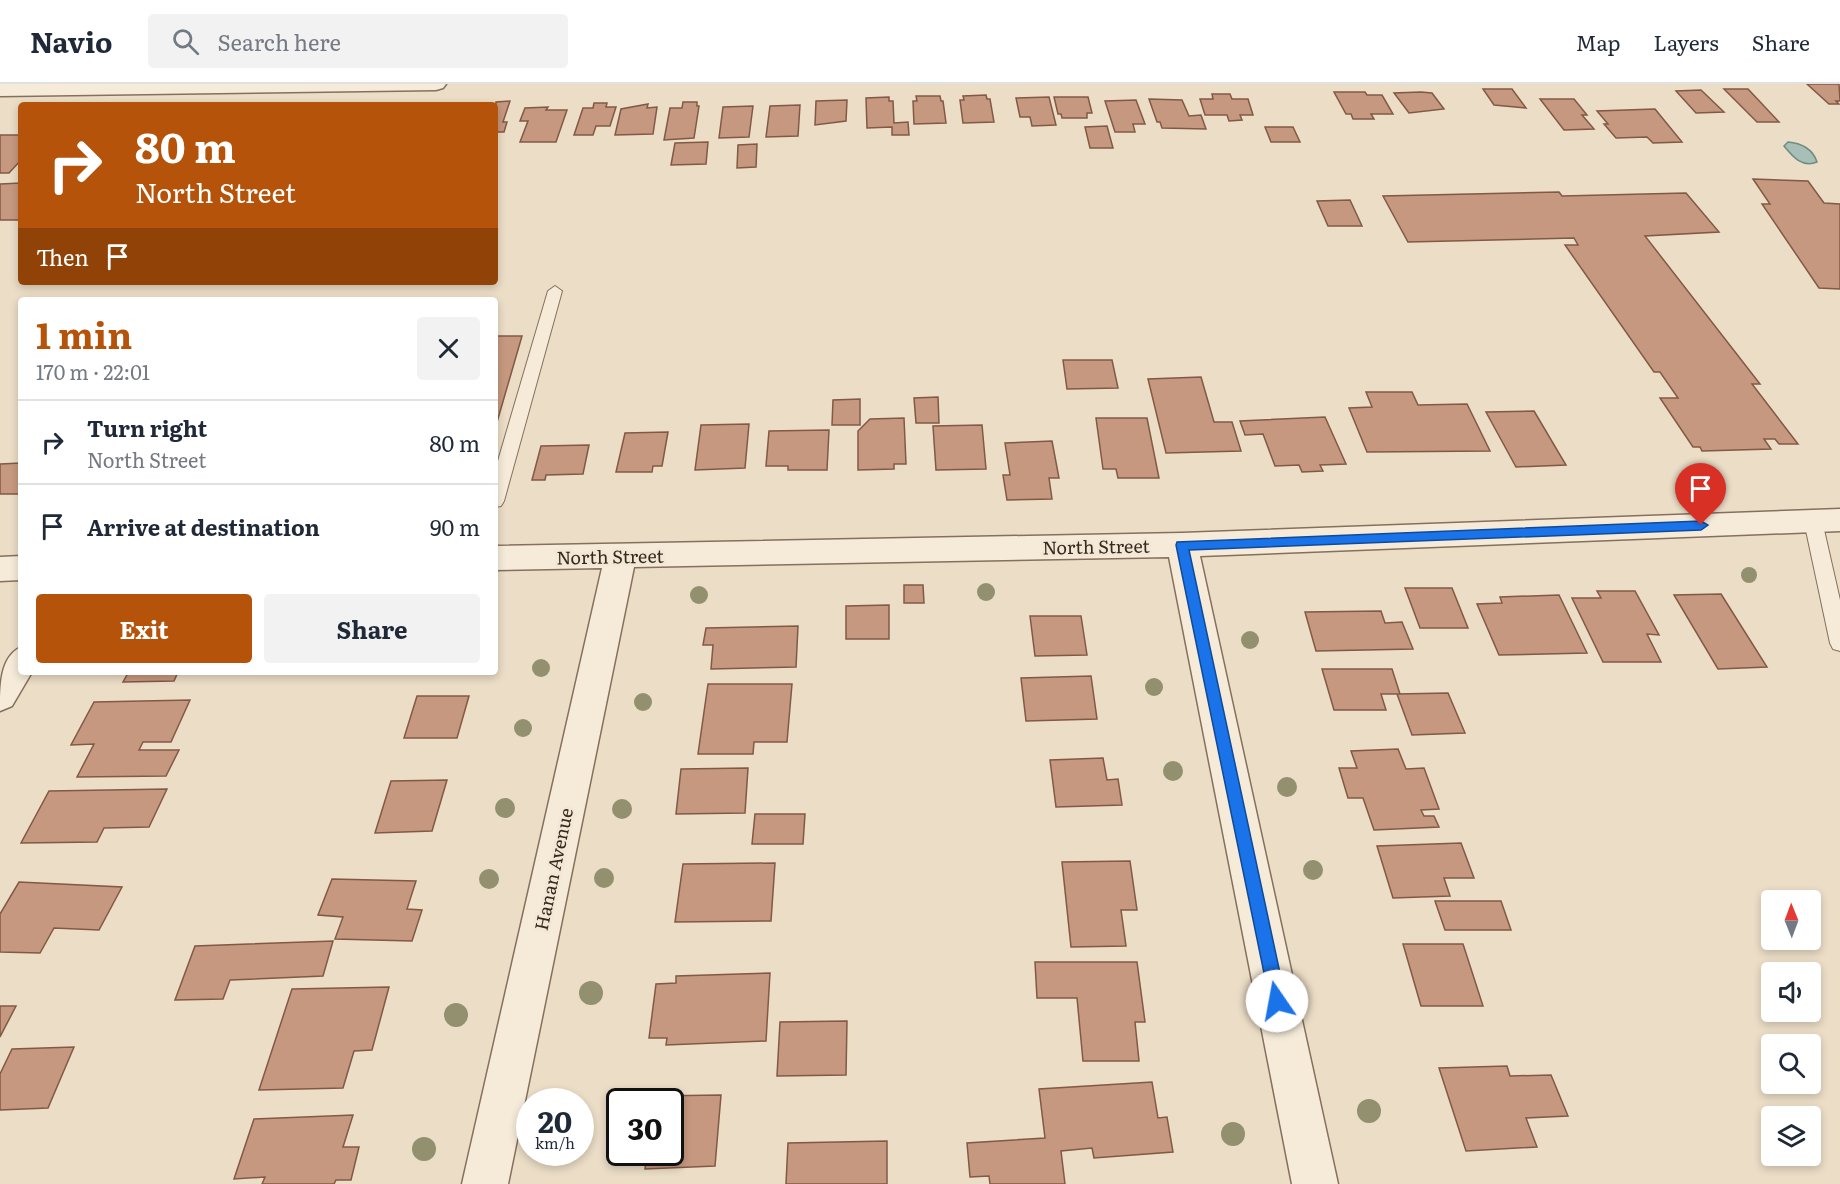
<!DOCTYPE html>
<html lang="en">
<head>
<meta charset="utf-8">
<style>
	:root { --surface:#fff; --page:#f2f2f3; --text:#1f2937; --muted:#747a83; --line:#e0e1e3; --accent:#b45309 }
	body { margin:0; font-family:Literata,serif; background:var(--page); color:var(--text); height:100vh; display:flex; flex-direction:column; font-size:22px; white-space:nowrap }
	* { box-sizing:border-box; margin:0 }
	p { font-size:20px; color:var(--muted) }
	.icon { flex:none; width:33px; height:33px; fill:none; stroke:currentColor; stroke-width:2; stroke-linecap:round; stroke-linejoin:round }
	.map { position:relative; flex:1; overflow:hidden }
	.details { position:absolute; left:18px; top:213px; width:480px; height:378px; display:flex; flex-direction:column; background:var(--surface); border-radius:6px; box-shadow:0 3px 9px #0003 }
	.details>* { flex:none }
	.banner { position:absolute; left:18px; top:18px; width:480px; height:183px; border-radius:6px; box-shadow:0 3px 9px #0003; background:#b45309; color:#fff; overflow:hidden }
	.needle { width:39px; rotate:359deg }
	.controls { position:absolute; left:1761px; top:806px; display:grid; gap:12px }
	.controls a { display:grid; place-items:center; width:60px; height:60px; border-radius:6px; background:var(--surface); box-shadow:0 3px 9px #0003; font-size:30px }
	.speed { position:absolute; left:516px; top:1004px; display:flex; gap:12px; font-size:30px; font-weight:700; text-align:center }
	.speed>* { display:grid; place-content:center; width:78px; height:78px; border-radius:50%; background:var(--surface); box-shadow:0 3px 9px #0003; line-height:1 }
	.speed small { font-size:15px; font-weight:400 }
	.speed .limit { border:3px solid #111; border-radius:9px; background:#fff; color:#111 }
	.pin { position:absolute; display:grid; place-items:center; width:51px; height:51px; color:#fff; margin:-62px -26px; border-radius:50% 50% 50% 0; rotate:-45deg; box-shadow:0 0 6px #0007 }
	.pin .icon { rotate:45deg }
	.me { position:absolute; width:66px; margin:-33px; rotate:348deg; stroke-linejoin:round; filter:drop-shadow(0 0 4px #0008) }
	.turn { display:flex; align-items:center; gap:21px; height:126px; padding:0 18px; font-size:27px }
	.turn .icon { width:78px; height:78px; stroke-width:2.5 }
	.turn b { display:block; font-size:42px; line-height:51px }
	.then { display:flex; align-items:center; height:57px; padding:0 18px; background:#0003; gap:12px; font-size:22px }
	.round { display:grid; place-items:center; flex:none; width:63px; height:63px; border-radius:6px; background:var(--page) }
	.headline { display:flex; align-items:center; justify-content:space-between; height:102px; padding:0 18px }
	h1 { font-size:36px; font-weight:700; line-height:45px; color:var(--accent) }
	.action { display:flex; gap:12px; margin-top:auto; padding:12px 18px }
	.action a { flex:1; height:69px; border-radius:6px; background:var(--accent); color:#fff; font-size:24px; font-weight:700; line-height:69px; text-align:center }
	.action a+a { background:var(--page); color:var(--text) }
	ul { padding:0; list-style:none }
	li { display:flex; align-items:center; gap:18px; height:84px; padding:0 18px; border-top:2px solid var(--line) }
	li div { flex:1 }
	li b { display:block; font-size:22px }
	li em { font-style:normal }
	header { display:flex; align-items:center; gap:36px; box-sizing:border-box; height:84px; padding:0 30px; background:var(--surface); border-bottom:2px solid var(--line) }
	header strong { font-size:28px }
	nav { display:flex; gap:33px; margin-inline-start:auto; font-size:21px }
	.search { width:420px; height:54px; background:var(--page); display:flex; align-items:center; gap:15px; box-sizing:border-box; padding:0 21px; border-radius:6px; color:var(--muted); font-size:22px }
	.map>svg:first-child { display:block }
	.water { fill:#a7bfb6; stroke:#6f8c83; stroke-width:1.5 }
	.building { fill:#c6987f; stroke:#825945; stroke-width:1.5 }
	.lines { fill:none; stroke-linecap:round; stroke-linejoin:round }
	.lane-casing { stroke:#84705d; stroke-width:2 }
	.street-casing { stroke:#84705d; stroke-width:3 }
	.lane { fill:#f6ebd9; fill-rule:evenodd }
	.street { fill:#f6ebd9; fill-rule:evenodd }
	.tree { fill:#92906f }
	.route { fill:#1a73e8; stroke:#114b97; stroke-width:1.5 }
	.labels { text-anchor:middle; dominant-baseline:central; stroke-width:6; stroke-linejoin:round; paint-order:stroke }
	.street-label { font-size:18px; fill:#362920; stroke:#f3e8d5 }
</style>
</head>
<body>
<header>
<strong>Navio</strong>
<div class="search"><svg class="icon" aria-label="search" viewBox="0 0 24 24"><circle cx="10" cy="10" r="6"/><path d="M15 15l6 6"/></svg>Search here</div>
<nav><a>Map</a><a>Layers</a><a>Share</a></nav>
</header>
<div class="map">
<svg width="1840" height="1100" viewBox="0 0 1840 1100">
	<rect width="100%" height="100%" fill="#ebddc6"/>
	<path class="water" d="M1788,58C1801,59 1813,65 1817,78C1802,84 1793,73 1784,62Z"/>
	<path class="building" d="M1807,0H1839L1840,17H1836L1839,20H1829Z
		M1483,5H1512L1526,24L1494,21Z
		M1724,5H1748L1779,38H1757Z
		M1701,6L1724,28L1696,29L1676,7Z
		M1334,8H1365L1367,11H1382L1393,30H1371L1374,35H1353L1351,30H1346Z
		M1421,8L1432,9L1444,25L1409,29L1394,9Z
		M1212,10H1230L1232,15H1248L1253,31H1240L1242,36L1229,37L1227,31H1205L1200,15H1213Z
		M986,11L987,15H990L994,38L963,39L960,16H964L963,12Z
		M916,12H940L941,17H943L946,39L914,40L913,17H917Z
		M889,13V17H893L894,39L908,38L909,51H892V43L867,44L866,14Z
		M1049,13L1056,41L1032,42L1030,33H1020L1016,14Z
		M1054,13H1088L1092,29H1087V34H1062L1061,30H1058Z
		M1149,15L1182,16L1189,32L1201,31L1206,45L1162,44L1160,38H1157Z
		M1540,15H1574L1587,31H1582L1594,45L1564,46Z
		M847,16L846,37L815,41L816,17Z
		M1136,16L1145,40H1133L1135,48H1115L1105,17Z
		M510,17L503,38H507L504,48H495L496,18Z
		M683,18H697V22H699L694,54L664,56L670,24H682Z
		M594,19H607L606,23H616L610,42H596L593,51H574L583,24H593Z
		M648,20L647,24L657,23L653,50L615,51L621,25Z
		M800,21L798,52L766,53L770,22Z
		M753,22L749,53L719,54L723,23Z
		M548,23L546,26H567L556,58H520L528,37H520L525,24Z
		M1655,25L1682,58L1653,59L1647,53L1616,54L1604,40H1608L1597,27Z
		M1107,42L1113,64H1090L1085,43Z
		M1265,43H1293L1300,58H1271Z
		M0,51H21V76L9,89H0Z
		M708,58L706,80L671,81L675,59Z
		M757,60L756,83L737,84L738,61Z
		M1753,95L1808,97L1824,119L1840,120V205L1819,204L1762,120H1770Z
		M21,99V136H0V100Z
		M1559,108L1562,112L1686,109L1719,148L1645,152L1760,300H1752L1798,360H1779L1775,355H1764L1771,365L1702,367L1700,363H1693L1660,314H1678L1660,288H1654L1565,161H1578L1574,154L1408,158L1383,112Z
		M1350,116L1362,142H1328L1317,117Z
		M495,252H522L495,345Z
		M1063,276H1112L1118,304L1067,305Z
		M1201,293L1214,338H1232L1241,367L1166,369L1148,295Z
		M1366,308H1412L1418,321L1467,320L1490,367L1367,368L1349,324L1372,323Z
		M938,313L939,339H916L914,314Z
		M860,315V341H832L833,316Z
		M1534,327L1566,381L1516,383L1486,328Z
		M1325,333L1346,380L1320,381L1323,387L1302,388L1299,381L1275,382L1263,350L1245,351L1240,337Z
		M904,334L906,380H894V385L858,386V347L870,335Z
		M1096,334H1147L1159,394H1118L1116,385H1103Z
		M749,340L745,384L695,386L701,341Z
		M982,341L986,385L936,386L933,342Z
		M829,346L827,386H788V382H766L769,347Z
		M668,348L662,382H653L652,388H616L625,349Z
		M1052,357L1059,394H1049L1052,415L1007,416L1003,391H1010L1005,359Z
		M589,361L583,390L546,391L545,396H532L541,362Z
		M21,379V410H0V380Z
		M904,501H923L924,519H904Z
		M1405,504H1452L1468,544H1420Z
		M1597,507H1635L1659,551L1647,550L1661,578H1603L1572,514H1601Z
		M1721,510L1767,583L1718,585L1674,511Z
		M1559,511L1587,569L1499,571L1477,520L1502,519L1500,513Z
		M889,521V555H846V522Z
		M1381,527L1385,539L1402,538L1413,565L1316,567L1305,528Z
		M1030,532H1081L1087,571L1035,572Z
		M798,542L796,583L711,585L713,561H703L706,544Z
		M1322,585H1392L1400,610H1381L1386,626H1334Z
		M115,588H178L174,597L123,598L128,589L114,590Z
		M1091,592L1097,635L1026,637L1021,594Z
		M708,600H792L787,658H754L753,670H698Z
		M1448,609L1465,649L1412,651L1397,610Z
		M417,612H469L457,654H404Z
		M190,616L171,658H143L139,666H179L166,692L77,693L94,660L71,661L94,618Z
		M1398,665L1406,685L1424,684L1439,725L1421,726L1424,732H1434L1439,743L1374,746L1363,714H1348L1339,684H1357L1351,667Z
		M1103,674L1107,696L1118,695L1122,721L1056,723L1050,676Z
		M748,684L745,729L676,730L681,685Z
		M447,696L432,747L375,749L391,697Z
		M167,705L149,743L104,744L97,758L21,759L49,707Z
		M755,730H805L803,760H752Z
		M1461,759L1474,794H1444L1450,812L1393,814L1377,762Z
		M1130,777L1137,826H1121L1126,862L1071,863L1062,778Z
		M775,779L771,837L675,838L683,780Z
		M332,795L416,797L407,825L422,826L412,857L335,855L343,833L318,831Z
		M19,798L122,803L99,846L54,844L40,869L0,868V830Z
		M1435,817H1501L1511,846H1445Z
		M333,857L323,892L230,896L223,915L175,916L195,862Z
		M1403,860H1463L1483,922H1421Z
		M1035,878H1137L1145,938H1135L1139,977H1083L1077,914H1037Z
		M770,889L766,957L666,961L667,954H649L656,900L676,899V892Z
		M389,903L372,966L354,967L343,1004L259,1006L292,905Z
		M0,922H16L0,953Z
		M847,937L846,991L777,992L780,938Z
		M74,963L48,1024L0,1026V990L12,965Z
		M1507,982L1510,992L1551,991L1568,1032L1526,1034L1537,1063L1466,1067L1439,984Z
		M1152,998L1158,1034L1167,1033L1173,1068L1094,1074L1092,1064L1061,1067L1065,1100H990L989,1092L970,1093L967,1059L1045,1054L1039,1005Z
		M721,1011L715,1082L645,1085L647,1068H670V1017H653L654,1012Z
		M353,1031L343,1063H359L351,1096H336L334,1100H262L265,1093L234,1095L254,1035Z
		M887,1057V1100H786L788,1059Z"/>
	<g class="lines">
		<defs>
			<path id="lane" d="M555,202L562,207L504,417L501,422L495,423V387L548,207Z
				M1813,430L1819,432L1822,437L1840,516V567L1833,565L1830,559L1804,437L1807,432Z"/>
			<path id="street" d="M0,0H446L443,4L436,6L0,12Z
				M1840,425V447L1200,472L1338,1100H1292L1169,473L634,483L508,1100H462L602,484L495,486V462L1182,449Z
				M21,472V496L0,497V473Z
				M21,563V588H32L12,622L0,627C0,601 0,573 21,563Z"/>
		</defs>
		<use href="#lane" class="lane-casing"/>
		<use href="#street" class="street-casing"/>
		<use href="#lane" class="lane"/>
		<use href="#street" class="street"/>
	</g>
	<g class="tree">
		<circle cx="1749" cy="491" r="8"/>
		<circle cx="986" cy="508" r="9"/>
		<circle cx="699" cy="511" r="9"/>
		<circle cx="1250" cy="556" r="9"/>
		<circle cx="541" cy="584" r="9"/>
		<circle cx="1154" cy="603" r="9"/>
		<circle cx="643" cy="618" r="9"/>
		<circle cx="523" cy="644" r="9"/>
		<circle cx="1173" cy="687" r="10"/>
		<circle cx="1287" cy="703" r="10"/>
		<circle cx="505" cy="724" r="10"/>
		<circle cx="622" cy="725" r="10"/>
		<circle cx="1313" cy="786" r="10"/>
		<circle cx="604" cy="794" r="10"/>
		<circle cx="489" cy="795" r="10"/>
		<circle cx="591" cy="909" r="12"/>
		<circle cx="456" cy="931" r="12"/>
		<circle cx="1369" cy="1027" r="12"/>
		<circle cx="1233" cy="1050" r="12"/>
		<circle cx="424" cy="1065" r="12"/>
	</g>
	<path class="route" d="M1701,437L1708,441L1701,446L1189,466L1286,917L1283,923L1277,926L1271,923L1176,461L1177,458Z"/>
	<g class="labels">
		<g class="street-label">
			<text transform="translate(1096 462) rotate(-1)">North Street</text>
			<text transform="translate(610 472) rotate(-1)">North Street</text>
			<text transform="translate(553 785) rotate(-78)">Hanan Avenue</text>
		</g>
	</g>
</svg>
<div class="controls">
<a><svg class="needle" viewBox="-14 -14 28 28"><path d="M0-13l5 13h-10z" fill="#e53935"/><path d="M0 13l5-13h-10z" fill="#747a83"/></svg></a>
<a><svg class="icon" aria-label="sound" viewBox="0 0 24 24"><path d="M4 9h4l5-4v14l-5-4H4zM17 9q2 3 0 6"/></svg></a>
<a><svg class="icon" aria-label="search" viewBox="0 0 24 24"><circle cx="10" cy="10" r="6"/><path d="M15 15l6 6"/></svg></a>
<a><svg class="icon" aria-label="layers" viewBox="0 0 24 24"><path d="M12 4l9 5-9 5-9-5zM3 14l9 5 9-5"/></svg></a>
</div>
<div class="speed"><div>20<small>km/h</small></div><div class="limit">30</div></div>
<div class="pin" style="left:1701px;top:441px;background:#d93025"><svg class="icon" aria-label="arrive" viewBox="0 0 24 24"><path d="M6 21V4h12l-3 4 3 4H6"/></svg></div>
<svg class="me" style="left:1277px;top:917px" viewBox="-20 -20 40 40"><circle r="19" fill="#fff"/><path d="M0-13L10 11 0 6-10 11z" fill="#1a73e8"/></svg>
<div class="banner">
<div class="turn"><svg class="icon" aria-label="right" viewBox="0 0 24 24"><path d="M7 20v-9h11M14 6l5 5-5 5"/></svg><div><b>80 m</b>North Street</div></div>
<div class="then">Then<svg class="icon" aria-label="arrive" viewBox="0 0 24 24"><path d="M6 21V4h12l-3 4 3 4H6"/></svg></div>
</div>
<section class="details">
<div class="headline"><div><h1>1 min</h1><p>170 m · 22:01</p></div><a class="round"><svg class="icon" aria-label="close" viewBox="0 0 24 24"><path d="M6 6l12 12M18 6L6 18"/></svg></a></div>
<ul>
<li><svg class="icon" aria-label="right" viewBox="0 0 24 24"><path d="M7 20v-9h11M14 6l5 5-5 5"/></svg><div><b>Turn right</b><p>North Street</p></div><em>80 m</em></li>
<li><svg class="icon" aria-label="arrive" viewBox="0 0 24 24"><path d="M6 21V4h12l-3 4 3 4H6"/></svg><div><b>Arrive at destination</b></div><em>90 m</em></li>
</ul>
<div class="action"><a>Exit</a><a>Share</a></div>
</section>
</div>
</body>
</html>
